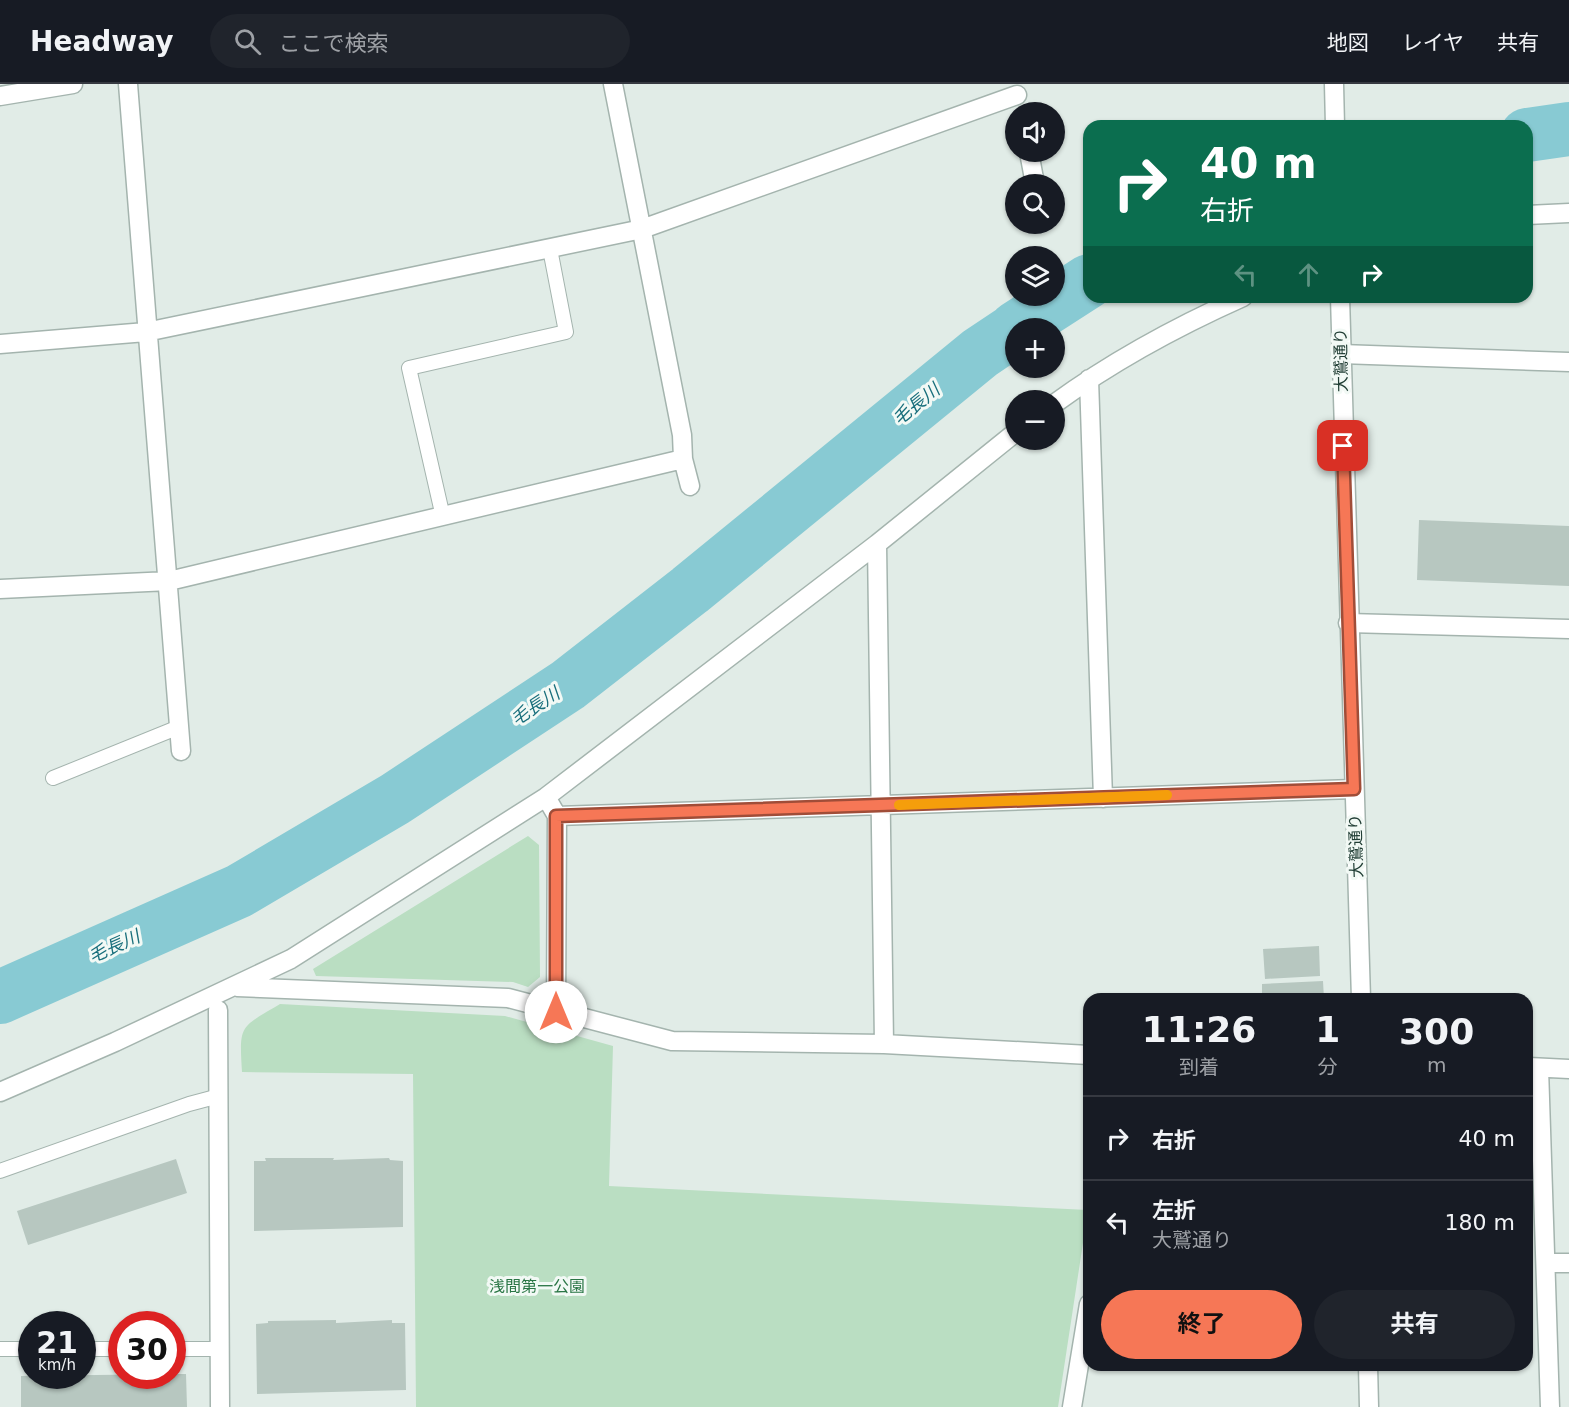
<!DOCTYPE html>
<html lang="ja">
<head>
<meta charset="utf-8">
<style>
	:root { --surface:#171b24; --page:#20242c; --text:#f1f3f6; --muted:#9ea1a6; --line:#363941; --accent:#f67756 }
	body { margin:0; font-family:"DejaVu Sans","Noto Sans JP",sans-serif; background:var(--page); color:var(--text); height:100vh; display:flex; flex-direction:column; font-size:22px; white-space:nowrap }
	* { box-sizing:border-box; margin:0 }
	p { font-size:20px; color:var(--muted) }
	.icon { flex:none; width:33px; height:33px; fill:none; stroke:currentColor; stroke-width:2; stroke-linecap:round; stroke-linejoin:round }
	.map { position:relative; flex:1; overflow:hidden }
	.sheet { position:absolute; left:1083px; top:909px; width:450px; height:378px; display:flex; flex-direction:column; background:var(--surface); border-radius:18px; box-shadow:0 2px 4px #0004 }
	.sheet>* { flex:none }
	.top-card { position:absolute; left:1083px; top:36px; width:450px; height:183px; border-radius:18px; box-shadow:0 2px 4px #0004; background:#0b6e4f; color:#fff; overflow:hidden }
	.buttons { position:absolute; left:1005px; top:18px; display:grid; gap:12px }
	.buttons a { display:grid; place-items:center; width:60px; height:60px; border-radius:50%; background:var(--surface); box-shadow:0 2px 4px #0004; font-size:30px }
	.speed { position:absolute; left:18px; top:1227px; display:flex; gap:12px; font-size:30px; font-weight:700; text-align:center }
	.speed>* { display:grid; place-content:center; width:78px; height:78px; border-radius:50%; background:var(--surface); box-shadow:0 2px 4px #0004; line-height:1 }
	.speed small { font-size:15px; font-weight:400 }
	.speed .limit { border:9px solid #d22; background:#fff; color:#111 }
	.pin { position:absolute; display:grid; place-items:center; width:51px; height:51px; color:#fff; margin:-26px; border-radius:12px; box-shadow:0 3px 9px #0006 }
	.me { position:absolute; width:66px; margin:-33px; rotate:0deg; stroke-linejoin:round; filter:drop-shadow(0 0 4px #0008) }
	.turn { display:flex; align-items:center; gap:21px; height:126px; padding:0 18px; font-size:27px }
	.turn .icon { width:78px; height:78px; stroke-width:2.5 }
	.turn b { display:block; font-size:42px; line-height:51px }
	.lanes { display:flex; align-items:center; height:57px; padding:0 18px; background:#0003; justify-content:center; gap:30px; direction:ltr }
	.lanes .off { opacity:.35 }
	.eta { display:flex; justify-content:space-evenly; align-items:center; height:102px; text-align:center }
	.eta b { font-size:36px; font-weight:700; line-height:42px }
	.action { display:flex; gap:12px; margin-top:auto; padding:12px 18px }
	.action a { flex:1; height:69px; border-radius:36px; background:var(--accent); color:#111; font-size:24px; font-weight:700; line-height:69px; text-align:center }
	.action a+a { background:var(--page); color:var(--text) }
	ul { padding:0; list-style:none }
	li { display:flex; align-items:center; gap:18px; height:84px; padding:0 18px; border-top:2px solid var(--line) }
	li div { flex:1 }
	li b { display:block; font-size:22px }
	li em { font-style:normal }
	header { display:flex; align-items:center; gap:36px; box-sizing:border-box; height:84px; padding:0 30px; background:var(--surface); border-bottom:2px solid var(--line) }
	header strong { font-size:28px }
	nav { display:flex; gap:33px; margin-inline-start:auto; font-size:21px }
	.search { width:420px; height:54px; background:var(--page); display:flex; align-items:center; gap:15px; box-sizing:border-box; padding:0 21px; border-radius:33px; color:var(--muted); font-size:22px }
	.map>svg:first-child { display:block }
	.green { fill:#badec2 }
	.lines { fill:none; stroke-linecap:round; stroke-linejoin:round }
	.river { stroke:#88cad3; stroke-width:54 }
	.building { fill:#b7c7c0 }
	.service-casing { stroke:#a4b4ae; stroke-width:16 }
	.minor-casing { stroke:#a4b4ae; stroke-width:21 }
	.tertiary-casing { stroke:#a4b4ae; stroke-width:21 }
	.service { stroke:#fff; stroke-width:14 }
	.minor { stroke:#fff; stroke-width:18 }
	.tertiary { stroke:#fff; stroke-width:18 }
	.route-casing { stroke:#a04d38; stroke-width:15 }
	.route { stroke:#f67756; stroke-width:10 }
	.slow { stroke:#f59e0b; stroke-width:10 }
	.labels { text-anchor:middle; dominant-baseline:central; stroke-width:6; stroke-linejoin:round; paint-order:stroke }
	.street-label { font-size:16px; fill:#213e35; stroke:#f2f9f5 }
	.park-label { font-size:16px; fill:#2a7645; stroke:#f2f9f5 }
	.water-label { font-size:18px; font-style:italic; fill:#196f7c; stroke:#f2f9f5 }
</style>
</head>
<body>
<header>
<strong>Headway</strong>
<div class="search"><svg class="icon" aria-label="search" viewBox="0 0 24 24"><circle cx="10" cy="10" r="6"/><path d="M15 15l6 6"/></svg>ここで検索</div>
<nav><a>地図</a><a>レイヤ</a><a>共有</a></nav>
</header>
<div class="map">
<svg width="1569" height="1323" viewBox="0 0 1569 1323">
	<rect width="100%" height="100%" fill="#e1ece7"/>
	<path class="green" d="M528,752L539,761L540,893L528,903L513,898L316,892L313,885Z
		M280,920L505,932L613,962L609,1102L1088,1126L1058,1323H416L413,990L242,988C239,940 240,944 280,920Z
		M1220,1281H1299V1285Z"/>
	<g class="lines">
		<path class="river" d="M1527,51L1569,45
			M1016,244L1089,197
			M0,913L239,807L395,715L568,601L690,506L980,269L1016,245"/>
	</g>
	<path class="building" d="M1419,436L1569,442V502L1417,496Z
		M1319,862L1320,892L1265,895L1263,865Z
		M1323,897L1324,915H1262V900Z
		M265,1074H334L333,1076L389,1074L390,1076L403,1077V1143L254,1147V1077H266Z
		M176,1075L187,1109L28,1161L17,1127Z
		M336,1236V1239L392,1236V1239H405L406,1306L257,1310L256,1240L268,1239V1237Z
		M172,1290H186L187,1323H21V1292Z"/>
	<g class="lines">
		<defs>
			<path id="service" d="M443,433L409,284L566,248L550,165
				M53,694L179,643
				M0,1087L189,1020L219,1012
				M0,1265H32
				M82,1265H122
				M172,1265H220"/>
			<path id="minor" d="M128,0L181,667
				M613,0L682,351L683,375L690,402
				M1029,68L1035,100
				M1527,131L1569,129
				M0,260L146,248L642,145L1017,11
				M1341,270L1569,278
				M1089,295L1103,714
				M1054,320C1113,277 1178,242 1243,213
				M877,460L884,960
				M0,505L169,497L683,375
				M1348,539L1569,545
				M546,713L557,732L1354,705
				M237,903L508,914L672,957L884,960L1089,971
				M556,928L557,732
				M1529,983L1569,985
				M1539,984L1550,1323
				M0,1008L115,958L291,875L546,713L877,460L1016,348
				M1546,1179H1569
				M1072,1323L1089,1220"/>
			<path id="tertiary" d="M1334,0L1335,42
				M0,12L73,0
				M1340,213L1361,915
				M218,926L220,1323
				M1368,1281L1369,1323"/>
		</defs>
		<use href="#service" class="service-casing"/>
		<use href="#minor" class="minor-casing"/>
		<use href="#tertiary" class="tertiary-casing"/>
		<use href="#service" class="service"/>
		<use href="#minor" class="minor"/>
		<use href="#tertiary" class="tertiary"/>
	</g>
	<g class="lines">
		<defs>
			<path id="route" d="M556,928V732L1354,705L1343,362"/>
		</defs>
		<use href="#route" class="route-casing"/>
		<use href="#route" class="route"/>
		<path class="slow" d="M899,721L1167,711"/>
	</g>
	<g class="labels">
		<g class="street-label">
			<text transform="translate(1341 276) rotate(-91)">大鷲通り</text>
			<text transform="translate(1356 762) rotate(-92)">大鷲通り</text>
		</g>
		<g class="park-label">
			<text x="537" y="1202">浅間第一公園</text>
		</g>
		<g class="water-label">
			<text transform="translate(916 320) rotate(-39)">毛長川</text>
			<text transform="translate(535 622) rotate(-33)">毛長川</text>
			<text transform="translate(114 862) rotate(-24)">毛長川</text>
		</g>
	</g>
</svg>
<div class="buttons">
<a><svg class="icon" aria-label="sound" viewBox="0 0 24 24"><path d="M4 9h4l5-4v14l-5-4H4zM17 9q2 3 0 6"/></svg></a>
<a><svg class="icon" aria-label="search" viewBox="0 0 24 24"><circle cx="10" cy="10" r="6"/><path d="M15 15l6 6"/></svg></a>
<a><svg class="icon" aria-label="layers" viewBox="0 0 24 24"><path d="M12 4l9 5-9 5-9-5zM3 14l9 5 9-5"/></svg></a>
<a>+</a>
<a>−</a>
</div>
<div class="speed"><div>21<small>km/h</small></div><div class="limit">30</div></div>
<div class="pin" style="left:1343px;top:362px;background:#d93025"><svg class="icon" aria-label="arrive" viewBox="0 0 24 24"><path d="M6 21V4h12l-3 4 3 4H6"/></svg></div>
<svg class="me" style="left:556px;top:928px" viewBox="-20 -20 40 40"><circle r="19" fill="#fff"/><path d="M0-13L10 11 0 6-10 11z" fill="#f67756"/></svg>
<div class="top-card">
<div class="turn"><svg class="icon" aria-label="right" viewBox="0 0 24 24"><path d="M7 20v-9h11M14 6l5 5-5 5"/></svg><div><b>40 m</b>右折</div></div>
<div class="lanes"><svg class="icon off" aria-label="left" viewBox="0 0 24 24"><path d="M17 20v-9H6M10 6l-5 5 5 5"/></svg><svg class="icon off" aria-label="ahead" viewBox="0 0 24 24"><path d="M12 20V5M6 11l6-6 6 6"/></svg><svg class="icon" aria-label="right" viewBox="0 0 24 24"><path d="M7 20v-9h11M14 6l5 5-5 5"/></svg></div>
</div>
<section class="sheet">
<div class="eta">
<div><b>11:26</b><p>到着</p></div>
<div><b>1</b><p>分</p></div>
<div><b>300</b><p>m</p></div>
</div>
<ul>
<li><svg class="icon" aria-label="right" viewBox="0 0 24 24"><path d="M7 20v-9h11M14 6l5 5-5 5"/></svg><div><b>右折</b></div><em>40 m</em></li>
<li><svg class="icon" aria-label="left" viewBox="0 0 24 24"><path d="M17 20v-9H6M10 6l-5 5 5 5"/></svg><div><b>左折</b><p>大鷲通り</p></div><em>180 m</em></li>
</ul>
<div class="action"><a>終了</a><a>共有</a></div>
</section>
</div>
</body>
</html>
